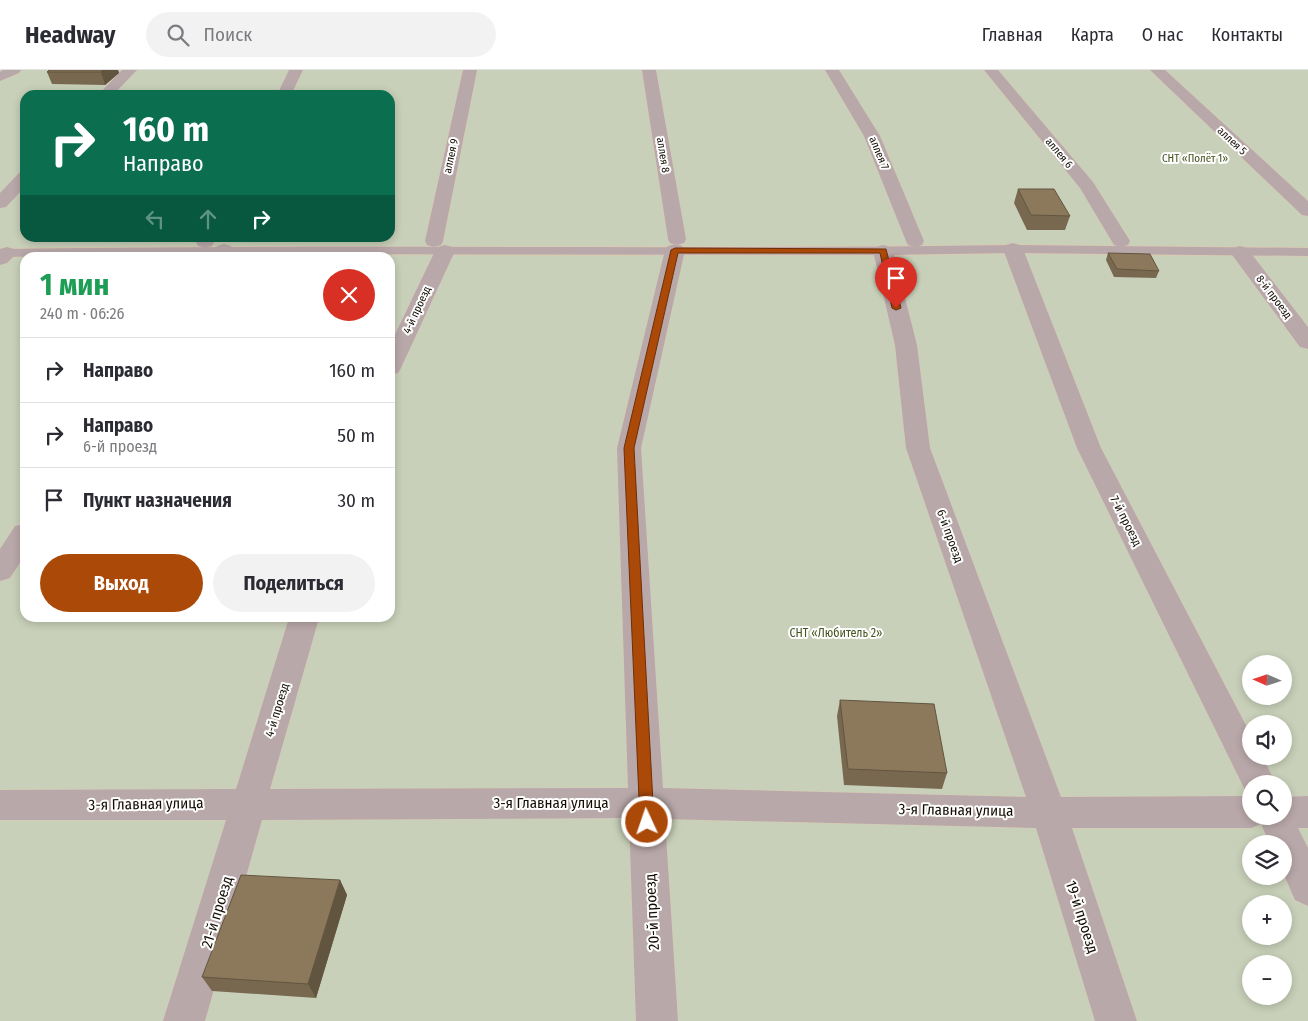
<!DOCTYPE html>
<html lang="ru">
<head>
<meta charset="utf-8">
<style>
	:root { --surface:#fff; --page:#f2f2f3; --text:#2b2b33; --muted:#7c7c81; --line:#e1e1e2; --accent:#ab4909 }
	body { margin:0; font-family:"Fira Sans Condensed",sans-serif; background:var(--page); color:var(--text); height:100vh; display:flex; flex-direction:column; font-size:19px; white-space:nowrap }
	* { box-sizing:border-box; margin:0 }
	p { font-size:16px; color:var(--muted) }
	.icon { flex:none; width:28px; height:28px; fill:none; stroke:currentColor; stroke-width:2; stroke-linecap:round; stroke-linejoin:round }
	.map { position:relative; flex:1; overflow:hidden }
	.panel { position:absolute; left:20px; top:182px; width:375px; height:370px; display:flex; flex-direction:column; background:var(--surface); border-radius:15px; box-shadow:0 2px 8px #0003 }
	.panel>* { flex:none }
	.guide { position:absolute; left:20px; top:20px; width:375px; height:152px; border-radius:15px; box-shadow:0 2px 8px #0003; background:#0b6e4f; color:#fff; overflow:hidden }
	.needle { width:32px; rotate:273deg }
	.controls { position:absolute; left:1242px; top:585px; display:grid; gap:10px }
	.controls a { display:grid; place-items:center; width:50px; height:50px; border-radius:50%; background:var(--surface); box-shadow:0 2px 8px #0003; font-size:25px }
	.pin { position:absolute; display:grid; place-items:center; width:42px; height:42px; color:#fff; margin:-51px -21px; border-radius:50% 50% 50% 0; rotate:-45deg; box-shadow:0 0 5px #0007 }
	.pin .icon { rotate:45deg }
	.me { position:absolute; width:55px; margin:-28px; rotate:357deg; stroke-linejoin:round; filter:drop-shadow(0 0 4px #0008) }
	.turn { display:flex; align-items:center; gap:18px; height:105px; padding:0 20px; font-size:22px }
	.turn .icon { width:65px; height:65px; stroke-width:2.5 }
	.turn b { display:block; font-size:35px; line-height:42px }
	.lanes { display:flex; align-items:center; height:48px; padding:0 20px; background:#0003; justify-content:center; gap:25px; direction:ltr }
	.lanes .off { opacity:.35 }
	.round { display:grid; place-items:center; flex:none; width:52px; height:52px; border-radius:26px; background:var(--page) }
	.overview { display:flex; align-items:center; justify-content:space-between; height:85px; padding:0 20px }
	h1 { font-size:30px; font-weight:700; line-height:38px; color:#1e9e55 }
	.primary-button { display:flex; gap:10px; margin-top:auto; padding:10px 20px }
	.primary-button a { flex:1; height:58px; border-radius:30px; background:var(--accent); color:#fff; font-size:20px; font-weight:700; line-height:58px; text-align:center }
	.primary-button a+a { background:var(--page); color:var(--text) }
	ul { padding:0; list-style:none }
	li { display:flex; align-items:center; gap:15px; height:65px; padding:0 20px; border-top:1px solid var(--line) }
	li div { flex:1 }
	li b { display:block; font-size:19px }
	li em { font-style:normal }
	header { display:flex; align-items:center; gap:30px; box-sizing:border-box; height:70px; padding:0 25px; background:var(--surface); border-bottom:1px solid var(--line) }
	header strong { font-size:24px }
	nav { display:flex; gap:28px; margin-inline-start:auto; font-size:18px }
	.search { width:350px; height:45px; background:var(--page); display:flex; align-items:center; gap:12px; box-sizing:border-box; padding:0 18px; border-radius:28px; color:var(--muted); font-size:19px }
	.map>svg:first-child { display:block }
	.green { fill:#c8d0b9; fill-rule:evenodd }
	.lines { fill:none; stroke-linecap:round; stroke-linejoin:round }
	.service-casing { stroke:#d9cab4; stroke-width:2 }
	.minor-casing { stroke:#d9cab4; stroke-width:1 }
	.service { fill:#b9a8a9; fill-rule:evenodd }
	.minor { fill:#b9a8a9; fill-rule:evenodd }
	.wall { fill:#78684f }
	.shaded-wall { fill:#625540 }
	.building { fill:#8c795c; stroke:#625540 }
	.route { fill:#ab4909; stroke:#6f2f06 }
	.labels { text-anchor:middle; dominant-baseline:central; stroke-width:4; stroke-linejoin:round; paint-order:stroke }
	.far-street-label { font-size:11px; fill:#140d04; stroke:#fefefe }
	.far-park-label { font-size:11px; fill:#46541f; stroke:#fefefe }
	.street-label { font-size:12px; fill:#140d04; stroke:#fefefe }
	.park-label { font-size:12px; fill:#46541f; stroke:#fefefe }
	.near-street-label { font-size:15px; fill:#140d04; stroke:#fefefe }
</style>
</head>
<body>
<header>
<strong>Headway</strong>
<div class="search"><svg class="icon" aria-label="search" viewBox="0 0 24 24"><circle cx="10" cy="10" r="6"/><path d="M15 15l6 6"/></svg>Поиск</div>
<nav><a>Главная</a><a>Карта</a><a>О нас</a><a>Контакты</a></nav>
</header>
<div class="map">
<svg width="1308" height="951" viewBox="0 0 1308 951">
	<rect width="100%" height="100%" fill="#ffeed6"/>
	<path class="green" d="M0,0H1308V951H0ZM25,25H390V168H25ZM25,188H390V548H25ZM1251,594H1284V626H1251ZM1251,654H1284V686H1251ZM1251,714H1284V746H1251ZM1251,774H1284V806H1251ZM1251,834H1284V866H1251ZM1251,894H1284V926H1251Z"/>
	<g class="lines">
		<defs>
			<path id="service" d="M1013,175L1308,178V186L1013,183L883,185L224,184L0,187V179C338,174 675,180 1013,175Z"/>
			<path id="minor" d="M3,0H21L19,3L0,11V2Z
				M122,0H137L113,25H98Z
				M289,0H303L291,25H277Z
				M463,0H477L443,171L441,175L434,177L427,175L425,171Z
				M642,0H656L686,169L684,173L677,175L670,173L668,169Z
				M825,0H839L880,66L924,171L922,175L915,177L908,175L906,171L864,66Z
				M984,0H998L1093,112L1130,171L1128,175L1121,177L1114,175L1080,118Z
				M1150,0H1165L1308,131V146L1302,145Z
				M25,102V117L6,137L0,138V123L19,103Z
				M198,168H216L212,176L205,178L198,176L196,172Z
				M1013,173L1020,175L1023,179L1101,378L1251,665V686H1262L1276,714H1251V726L1247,724L1077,378L1003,179L1006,175Z
				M224,174L231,176L234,180L229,188H210L217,176Z
				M675,174L682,176L685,180L641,378L663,718L1026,727L906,378L895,275L873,181L876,177L883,175L890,177L893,181L917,275L930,378L1061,727L1251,726V746H1284V727L1308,726V758H1298L1308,778V836L1295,830L1284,805V774H1270L1261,754L1251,758H1072L1137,951H1095L1036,758L665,749L678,951H636L629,748L262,750L205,951H163L226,750H0V720L236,719L289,548H319L270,719L628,718L617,378L665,180L668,176Z
				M445,175L452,177L455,181L401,298L398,303L390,305V275L435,181L438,177Z
				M1240,176L1247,178L1308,257V279L1300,277L1230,182L1233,178Z
				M7,177L14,179L17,183L7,193L0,195V179Z
				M25,454V485L10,508L0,511V479L15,456Z"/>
		</defs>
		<use href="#service" class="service-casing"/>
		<use href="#minor" class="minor-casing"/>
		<use href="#service" class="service"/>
		<use href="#minor" class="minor"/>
	</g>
	<path class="wall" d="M49,0H118L119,3L105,15L52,14L47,2Z
		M1018,119L1070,146L1065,160H1027L1014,133Z
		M1108,183L1159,201L1156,208L1114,207L1106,190Z
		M840,630L947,703L942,719L844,715L837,646Z
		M340,810L347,825L316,928L212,921L202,907Z"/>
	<path class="shaded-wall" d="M103,0H118L119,3L105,15L101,2Z
		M340,810L347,825L316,928L308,914Z"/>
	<path class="building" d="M49,0H103L101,2H47Z
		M1018,119H1054L1070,146L1031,145Z
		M1108,183L1150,184L1159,201L1117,199Z
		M840,630L934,634L947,703L848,699Z
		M241,805L340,810L308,914L202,907Z"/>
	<path class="route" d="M675,178L886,179L901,238L896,240L892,238L880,183H678L634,378L654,752L652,757L647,759L642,757L640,752L624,378L671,180Z"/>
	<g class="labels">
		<g class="far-street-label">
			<text transform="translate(1232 71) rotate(43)">аллея 5</text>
			<text transform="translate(879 83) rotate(67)">аллея 7</text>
			<text transform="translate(1059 83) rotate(50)">аллея 6</text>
			<text transform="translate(663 85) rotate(81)">аллея 8</text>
			<text transform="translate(451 86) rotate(-78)">аллея 9</text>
			<text transform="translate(1274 227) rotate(53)">8-й проезд</text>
			<text transform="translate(417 240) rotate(-65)">4-й проезд</text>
		</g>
		<g class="far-park-label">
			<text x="1195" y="88">СНТ «Полёт 1»</text>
		</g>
		<g class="street-label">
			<text transform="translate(1126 451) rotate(63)">7-й проезд</text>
			<text transform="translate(950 466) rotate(70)">6-й проезд</text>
			<text transform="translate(277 640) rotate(-73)">4-й проезд</text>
		</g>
		<g class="park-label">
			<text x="836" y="563">СНТ «Любитель 2»</text>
		</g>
		<g class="near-street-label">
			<text x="551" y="733">3-я Главная улица</text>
			<text transform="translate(146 734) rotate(-1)">3-я Главная улица</text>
			<text transform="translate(956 740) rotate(1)">3-я Главная улица</text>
			<text transform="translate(217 842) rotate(-73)">21-й проезд</text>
			<text transform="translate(652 842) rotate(-93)">20-й проезд</text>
			<text transform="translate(1082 847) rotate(72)">19-й проезд</text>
		</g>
	</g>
</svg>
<div class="controls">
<a><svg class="needle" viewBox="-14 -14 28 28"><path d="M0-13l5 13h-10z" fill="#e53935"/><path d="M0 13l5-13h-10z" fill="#7c7c81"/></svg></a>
<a><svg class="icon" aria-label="sound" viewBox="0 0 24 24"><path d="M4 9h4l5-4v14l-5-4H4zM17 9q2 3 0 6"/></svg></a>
<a><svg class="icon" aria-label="search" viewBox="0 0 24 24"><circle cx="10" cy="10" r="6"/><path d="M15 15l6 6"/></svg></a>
<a><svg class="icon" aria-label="layers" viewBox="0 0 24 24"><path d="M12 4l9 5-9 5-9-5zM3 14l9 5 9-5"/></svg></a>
<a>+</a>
<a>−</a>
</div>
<div class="pin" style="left:896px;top:238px;background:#d93025"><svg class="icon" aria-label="arrive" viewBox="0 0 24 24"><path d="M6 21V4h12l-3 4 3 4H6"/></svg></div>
<svg class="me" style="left:647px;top:752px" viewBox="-20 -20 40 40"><circle r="17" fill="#ab4909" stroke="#fff" stroke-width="3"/><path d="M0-11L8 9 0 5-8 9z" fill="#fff"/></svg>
<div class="guide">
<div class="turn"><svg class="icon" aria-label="right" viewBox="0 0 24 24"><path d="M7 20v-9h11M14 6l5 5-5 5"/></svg><div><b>160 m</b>Направо</div></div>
<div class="lanes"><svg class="icon off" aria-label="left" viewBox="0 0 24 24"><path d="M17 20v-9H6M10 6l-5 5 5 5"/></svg><svg class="icon off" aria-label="ahead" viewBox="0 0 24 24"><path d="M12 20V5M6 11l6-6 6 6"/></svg><svg class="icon" aria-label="right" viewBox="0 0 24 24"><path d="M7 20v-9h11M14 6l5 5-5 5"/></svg></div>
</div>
<section class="panel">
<div class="overview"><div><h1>1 мин</h1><p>240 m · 06:26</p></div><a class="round" style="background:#d93025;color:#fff"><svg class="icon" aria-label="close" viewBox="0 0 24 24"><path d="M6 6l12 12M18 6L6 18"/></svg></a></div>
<ul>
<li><svg class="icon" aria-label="right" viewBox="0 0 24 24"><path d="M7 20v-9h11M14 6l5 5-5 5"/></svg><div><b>Направо</b></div><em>160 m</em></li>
<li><svg class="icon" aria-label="right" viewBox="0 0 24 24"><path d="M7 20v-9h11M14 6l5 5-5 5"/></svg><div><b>Направо</b><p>6-й проезд</p></div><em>50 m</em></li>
<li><svg class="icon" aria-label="arrive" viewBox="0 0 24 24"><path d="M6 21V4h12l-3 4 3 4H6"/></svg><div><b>Пункт назначения</b></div><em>30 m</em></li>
</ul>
<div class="primary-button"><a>Выход</a><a>Поделиться</a></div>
</section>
</div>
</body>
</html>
